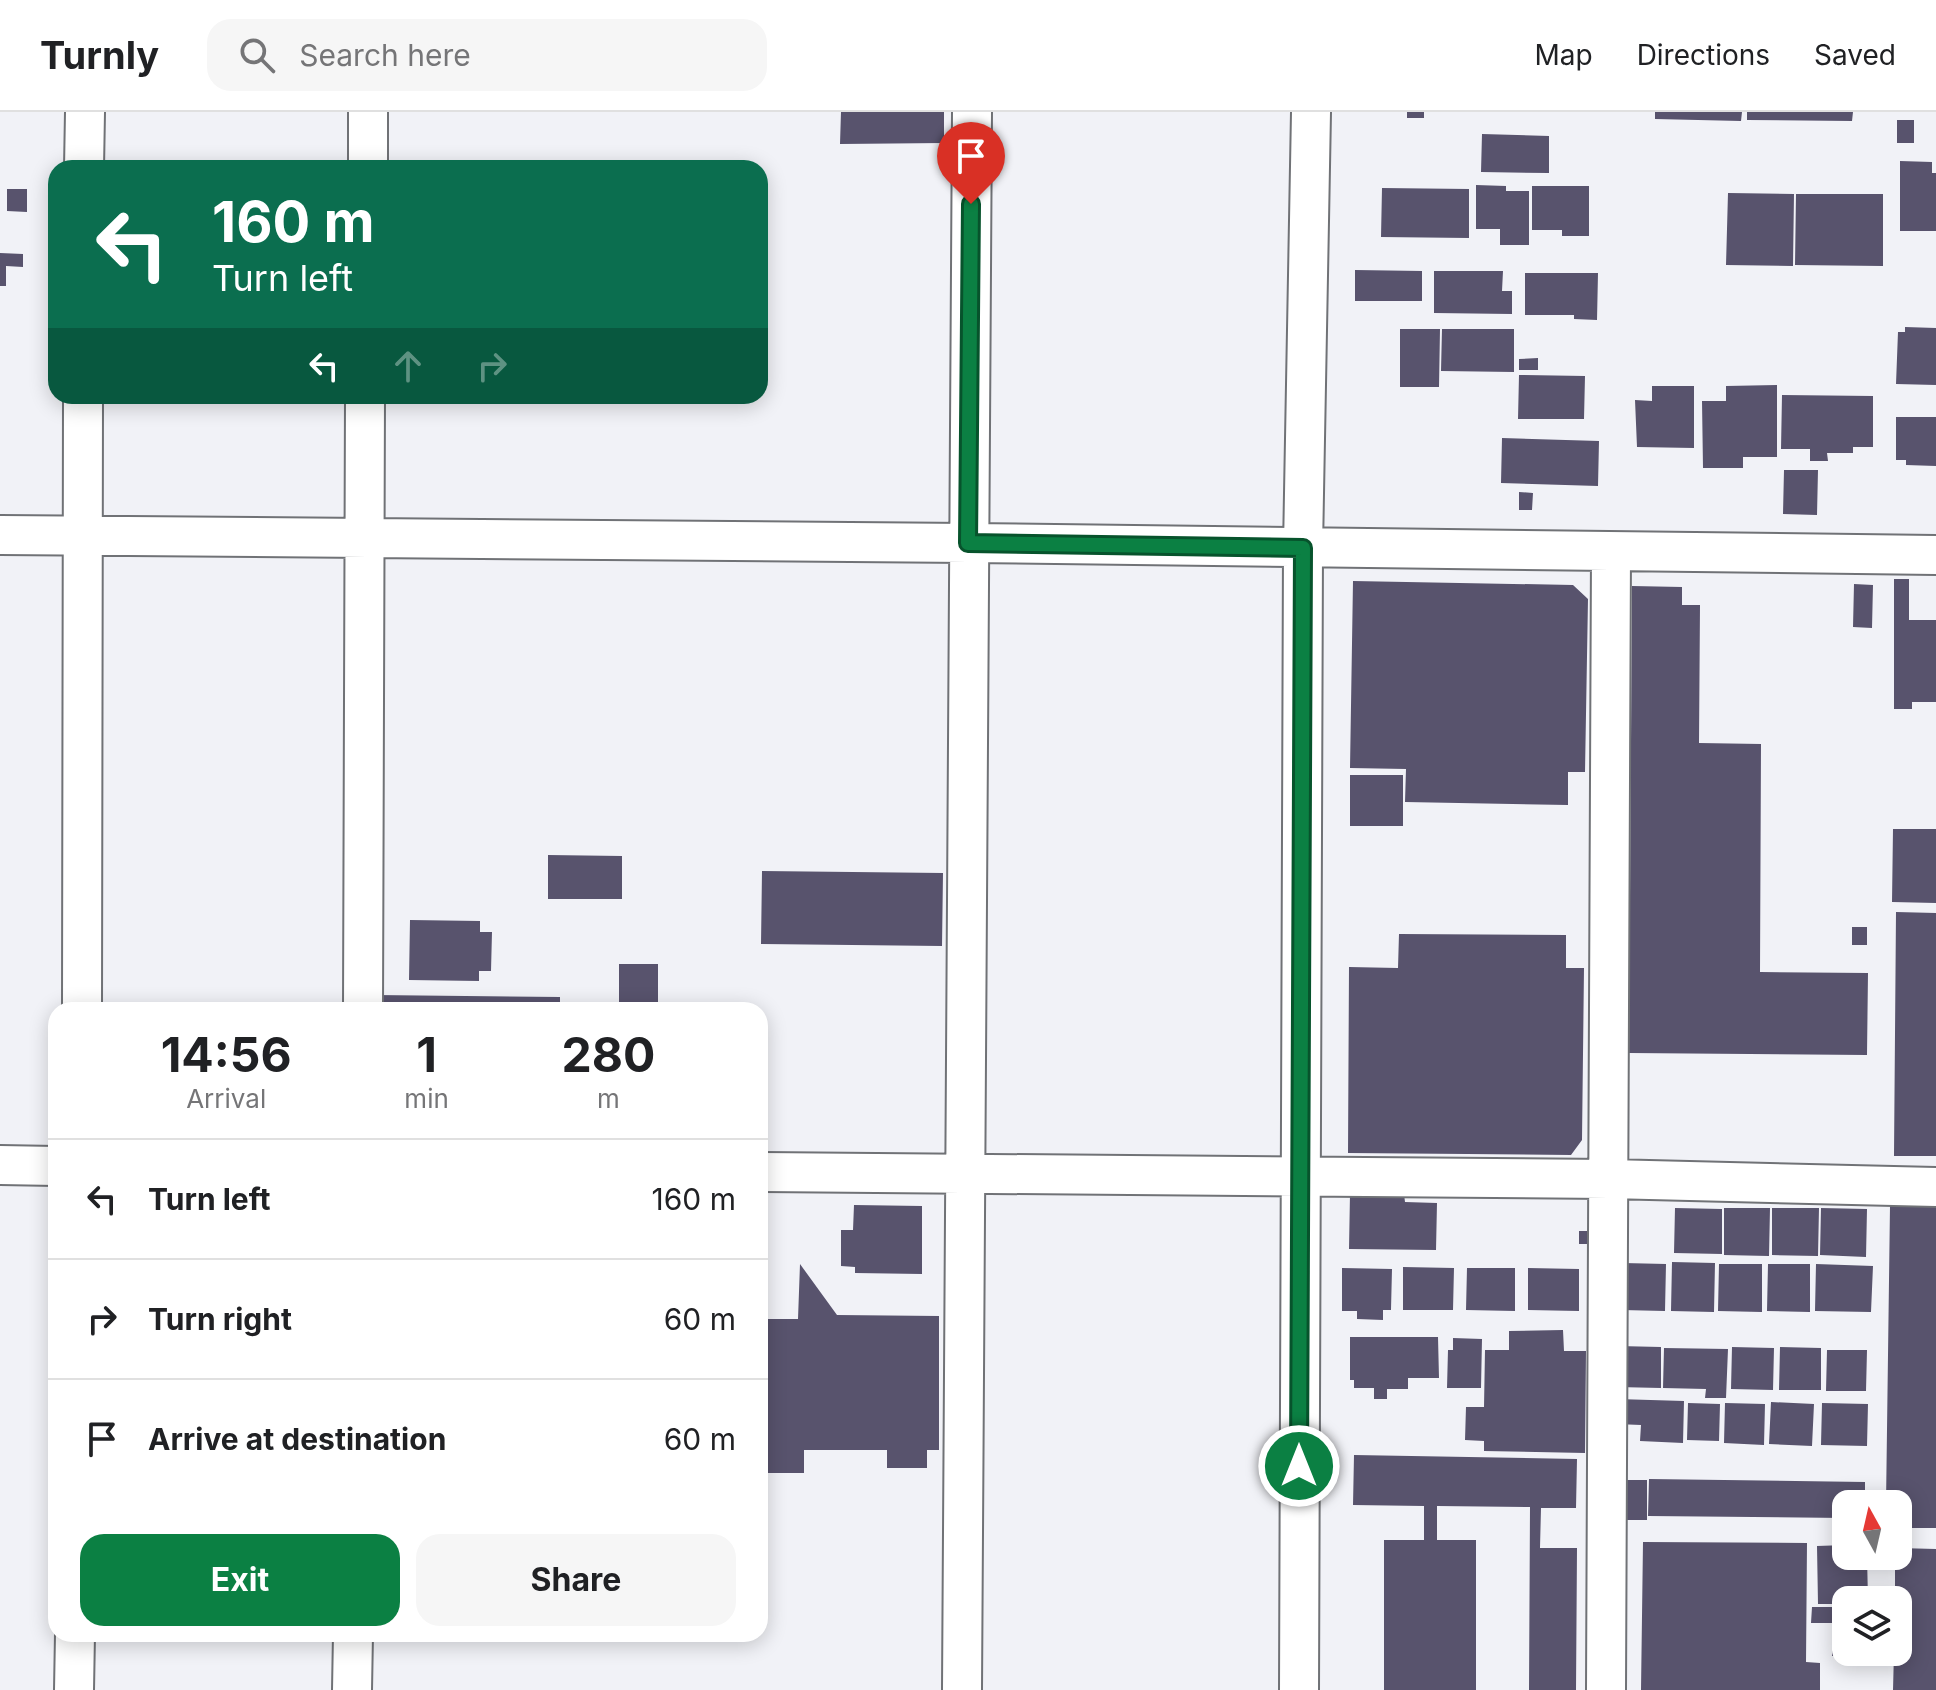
<!DOCTYPE html>
<html lang="en">
<head>
<meta charset="utf-8">
<style>
	:root { --surface:#fff; --page:#f6f6f6; --text:#202124; --muted:#757577; --line:#e0e0e0; --accent:#0b8043 }
	body { margin:0; font-family:Inter,sans-serif; background:var(--page); color:var(--text); height:100vh; display:flex; flex-direction:column; font-size:30px; white-space:nowrap }
	* { box-sizing:border-box; margin:0 }
	p { font-size:26px; color:var(--muted) }
	.icon { flex:none; width:44px; height:44px; fill:none; stroke:currentColor; stroke-width:2; stroke-linecap:round; stroke-linejoin:round }
	.map { position:relative; flex:1; overflow:hidden }
	.details { position:absolute; left:48px; top:890px; width:720px; height:640px; display:flex; flex-direction:column; background:var(--surface); border-radius:24px; box-shadow:0 4px 20px #0003 }
	.details>* { flex:none }
	.guide { position:absolute; left:48px; top:48px; width:720px; height:244px; border-radius:24px; box-shadow:0 4px 20px #0003; background:#0b6e4f; color:#fff; overflow:hidden }
	.needle { width:52px; rotate:352deg }
	.buttons { position:absolute; left:1832px; top:1378px; display:grid; gap:16px }
	.buttons a { display:grid; place-items:center; width:80px; height:80px; border-radius:16px; background:var(--surface); box-shadow:0 4px 20px #0003; font-size:40px }
	.pin { position:absolute; display:grid; place-items:center; width:68px; height:68px; color:#fff; margin:-82px -34px; border-radius:50% 50% 50% 0; rotate:-45deg; box-shadow:0 0 8px #0007 }
	.pin .icon { rotate:45deg }
	.me { position:absolute; width:88px; margin:-44px; rotate:0deg; stroke-linejoin:round; filter:drop-shadow(0 0 6px #0008) }
	.turn { display:flex; align-items:center; gap:28px; height:168px; padding:0 32px; font-size:36px }
	.turn .icon { width:104px; height:104px; stroke-width:2.5 }
	.turn b { display:block; font-size:56px; line-height:68px }
	.lanes { display:flex; align-items:center; height:76px; padding:0 32px; background:#0003; justify-content:center; gap:40px; direction:ltr }
	.lanes .off { opacity:.35 }
	.eta { display:flex; justify-content:space-evenly; align-items:center; height:136px; text-align:center }
	.eta b { font-size:48px; font-weight:700; line-height:56px }
	.button { display:flex; gap:16px; margin-top:auto; padding:16px 32px }
	.button a { flex:1; height:92px; border-radius:24px; background:var(--accent); color:#fff; font-size:32px; font-weight:700; line-height:92px; text-align:center }
	.button a+a { background:var(--page); color:var(--text) }
	ul { padding:0; list-style:none }
	li { display:flex; align-items:center; gap:24px; height:120px; padding:0 32px; border-top:2px solid var(--line) }
	li div { flex:1 }
	li b { display:block; font-size:30px }
	li em { font-style:normal }
	header { display:flex; align-items:center; gap:48px; box-sizing:border-box; height:112px; padding:0 40px; background:var(--surface); border-bottom:2px solid var(--line) }
	header strong { font-size:38px }
	nav { display:flex; gap:44px; margin-inline-start:auto; font-size:28px }
	.search { width:560px; height:72px; background:var(--page); display:flex; align-items:center; gap:20px; box-sizing:border-box; padding:0 28px; border-radius:24px; color:var(--muted); font-size:30px }
	.map>svg:first-child { display:block }
	.building { fill:#58536d }
	.lines { fill:none; stroke-linecap:round; stroke-linejoin:round }
	.minor-casing { stroke:#707276; stroke-width:42 }
	.minor { stroke:#fff; stroke-width:38 }
	.route-casing { stroke:#07532c; stroke-width:20 }
	.route { stroke:#0b8043; stroke-width:14 }
</style>
</head>
<body>
<header>
<strong>Turnly</strong>
<div class="search"><svg class="icon" aria-label="search" viewBox="0 0 24 24"><circle cx="10" cy="10" r="6"/><path d="M15 15l6 6"/></svg>Search here</div>
<nav><a>Map</a><a>Directions</a><a>Saved</a></nav>
</header>
<div class="map">
<svg width="1936" height="1578" viewBox="0 0 1936 1578">
	<rect width="100%" height="100%" fill="#f1f2f7"/>
	<path class="building" d="M841,0H944V31L840,32Z
		M1407,0H1424V6H1407Z
		M1655,0H1742L1741,9L1655,7Z
		M1747,0H1853L1852,9L1747,8Z
		M1897,8H1914V31H1897Z
		M1482,22L1549,24V61L1481,60Z
		M1900,49L1932,50V61H1936V119H1900Z
		M1476,73L1506,74V79H1529V133H1500V117H1476Z
		M1532,74H1589V124H1562V118H1532Z
		M1382,76L1469,77V126L1381,125Z
		M7,77H27V100L7,99Z
		M1728,81L1794,82L1793,154L1726,153Z
		M1796,82H1883V154L1795,153Z
		M0,141L23,142V155L6,154V174H0Z
		M1355,158L1422,159V189H1355Z
		M1434,159H1503L1502,179H1512V202L1434,201Z
		M1525,161H1598L1597,208L1574,207V203H1525Z
		M1905,215L1936,216V273L1896,272L1898,220H1905Z
		M1400,217H1440L1439,275H1400Z
		M1442,217H1514V260L1441,259Z
		M1538,246V258H1519V247Z
		M1519,263L1585,264L1584,307H1518Z
		M1777,273V345H1743V356H1703L1702,289H1726V274Z
		M1652,274H1694V336L1637,335L1635,288L1652,289Z
		M1782,283L1873,284V335H1853V341H1827L1828,349H1810V337H1781Z
		M1896,305H1936V354L1906,353V348H1896Z
		M1502,326L1599,329L1598,374L1501,371Z
		M1784,358H1818L1817,403L1783,402Z
		M1519,380L1533,381L1532,398H1519Z
		M1894,467H1909V508H1936V590H1912V597H1894Z
		M1353,469L1573,473L1588,487L1585,660H1568V693L1405,690L1406,657L1350,656Z
		M1854,472L1873,473L1872,516L1853,515Z
		M1632,474L1682,475V493H1700L1699,631L1761,632L1760,860L1868,861L1867,943L1629,941Z
		M1350,663H1403V714H1350Z
		M1893,717H1936V791L1892,790Z
		M548,743L622,744V787H548Z
		M762,759L943,761L942,834L761,832Z
		M1896,800L1936,801V1044H1894Z
		M410,808L480,809V820H492L491,859H479V869L409,868Z
		M1852,815H1867V833H1852Z
		M1399,822L1566,823V856H1584L1582,1028L1571,1043L1348,1041L1349,855L1398,856Z
		M619,852H658V898H619Z
		M375,883L560,885V890H577V898H375Z
		M1350,1082H1404L1405,1090L1437,1091L1436,1138L1349,1137Z
		M854,1093L922,1094V1162L855,1161V1155L841,1154V1118H853Z
		M1890,1094L1936,1095V1416H1898V1392H1886Z
		M1675,1096L1722,1097V1142L1674,1141Z
		M1724,1096H1770L1769,1144L1724,1143Z
		M1772,1096H1819L1818,1144L1772,1143Z
		M1821,1096L1867,1097L1866,1145L1820,1143Z
		M1579,1119H1590L1591,1132H1579Z
		M1672,1150L1715,1151L1714,1200L1671,1199Z
		M1623,1151L1666,1152L1665,1199L1622,1198Z
		M800,1152L837,1203L939,1204V1338H927V1356H887V1338H804V1361H760V1207H798Z
		M1719,1152H1762V1200L1718,1199Z
		M1768,1152H1810V1200L1767,1199Z
		M1816,1152L1873,1154L1871,1200L1815,1199Z
		M1403,1155L1454,1156L1453,1198H1403Z
		M1342,1156L1392,1157L1391,1198H1383V1208L1357,1207V1199H1342Z
		M1467,1156H1515V1199L1466,1198Z
		M1528,1156L1579,1157V1199L1528,1198Z
		M1563,1218L1564,1239H1586L1585,1341L1484,1339V1329L1465,1328L1466,1295H1484L1485,1238H1509V1219Z
		M1350,1225H1438L1439,1266H1408V1277H1387V1287H1374V1276H1354V1268H1350Z
		M1453,1226L1482,1227L1481,1276H1447L1448,1238H1453Z
		M1618,1234L1661,1235V1276L1617,1275Z
		M1732,1235L1774,1236L1773,1278L1731,1277Z
		M1780,1235L1821,1236V1278H1779Z
		M1664,1236L1728,1237L1726,1286H1705L1706,1277L1663,1276Z
		M1827,1238H1867L1866,1279H1826Z
		M1617,1287L1684,1289L1683,1331L1640,1329L1641,1313L1616,1312Z
		M1771,1290L1814,1292L1812,1334L1769,1332Z
		M1688,1291L1720,1292L1719,1329L1687,1328Z
		M1725,1291L1765,1292L1764,1333L1724,1331Z
		M1822,1291L1868,1292L1867,1334L1821,1333Z
		M1354,1343L1577,1347L1576,1396H1541L1540,1436H1577L1576,1578H1529L1530,1395L1437,1394V1428H1476V1578H1384V1428H1424V1394L1353,1393Z
		M1649,1367L1865,1370V1392H1846V1406L1648,1404Z
		M1615,1368H1647V1408H1615Z
		M1643,1430L1807,1431L1806,1550L1820,1551V1578H1641Z
		M1846,1433V1444H1867L1868,1488H1846V1492H1818L1817,1434Z
		M1898,1436L1936,1437V1578H1893L1894,1540H1898V1488H1895V1444H1898Z
		M1812,1495H1846V1540H1866V1544H1832V1511H1811Z"/>
	<g class="lines">
		<defs>
			<path id="minor" d="M84,56L85,0
				M368,56V0
				M0,423L968,431L1936,443
				M82,898L83,284
				M363,898L365,284
				M0,1053L56,1054
				M760,1060L1609,1067L1936,1075
				M74,1578L75,1522
				M352,1578L353,1522
				M962,1578L972,0
				M1299,1578L1303,436L1311,0
				M1606,1578L1611,440"/>
		</defs>
		<use href="#minor" class="minor-casing"/>
		<use href="#minor" class="minor"/>
	</g>
	<g class="lines">
		<defs>
			<path id="route" d="M971,92L968,431L1303,436L1299,1354"/>
		</defs>
		<use href="#route" class="route-casing"/>
		<use href="#route" class="route"/>
	</g>
</svg>
<div class="buttons">
<a><svg class="needle" viewBox="-14 -14 28 28"><path d="M0-13l5 13h-10z" fill="#e53935"/><path d="M0 13l5-13h-10z" fill="#757577"/></svg></a>
<a><svg class="icon" aria-label="layers" viewBox="0 0 24 24"><path d="M12 4l9 5-9 5-9-5zM3 14l9 5 9-5"/></svg></a>
</div>
<div class="pin" style="left:971px;top:92px;background:#d93025"><svg class="icon" aria-label="arrive" viewBox="0 0 24 24"><path d="M6 21V4h12l-3 4 3 4H6"/></svg></div>
<svg class="me" style="left:1299px;top:1354px" viewBox="-20 -20 40 40"><circle r="17" fill="#0b8043" stroke="#fff" stroke-width="3"/><path d="M0-11L8 9 0 5-8 9z" fill="#fff"/></svg>
<div class="guide">
<div class="turn"><svg class="icon" aria-label="left" viewBox="0 0 24 24"><path d="M17 20v-9H6M10 6l-5 5 5 5"/></svg><div><b>160 m</b>Turn left</div></div>
<div class="lanes"><svg class="icon" aria-label="left" viewBox="0 0 24 24"><path d="M17 20v-9H6M10 6l-5 5 5 5"/></svg><svg class="icon off" aria-label="ahead" viewBox="0 0 24 24"><path d="M12 20V5M6 11l6-6 6 6"/></svg><svg class="icon off" aria-label="right" viewBox="0 0 24 24"><path d="M7 20v-9h11M14 6l5 5-5 5"/></svg></div>
</div>
<section class="details">
<div class="eta">
<div><b>14:56</b><p>Arrival</p></div>
<div><b>1</b><p>min</p></div>
<div><b>280</b><p>m</p></div>
</div>
<ul>
<li><svg class="icon" aria-label="left" viewBox="0 0 24 24"><path d="M17 20v-9H6M10 6l-5 5 5 5"/></svg><div><b>Turn left</b></div><em>160 m</em></li>
<li><svg class="icon" aria-label="right" viewBox="0 0 24 24"><path d="M7 20v-9h11M14 6l5 5-5 5"/></svg><div><b>Turn right</b></div><em>60 m</em></li>
<li><svg class="icon" aria-label="arrive" viewBox="0 0 24 24"><path d="M6 21V4h12l-3 4 3 4H6"/></svg><div><b>Arrive at destination</b></div><em>60 m</em></li>
</ul>
<div class="button"><a>Exit</a><a>Share</a></div>
</section>
</div>
</body>
</html>
